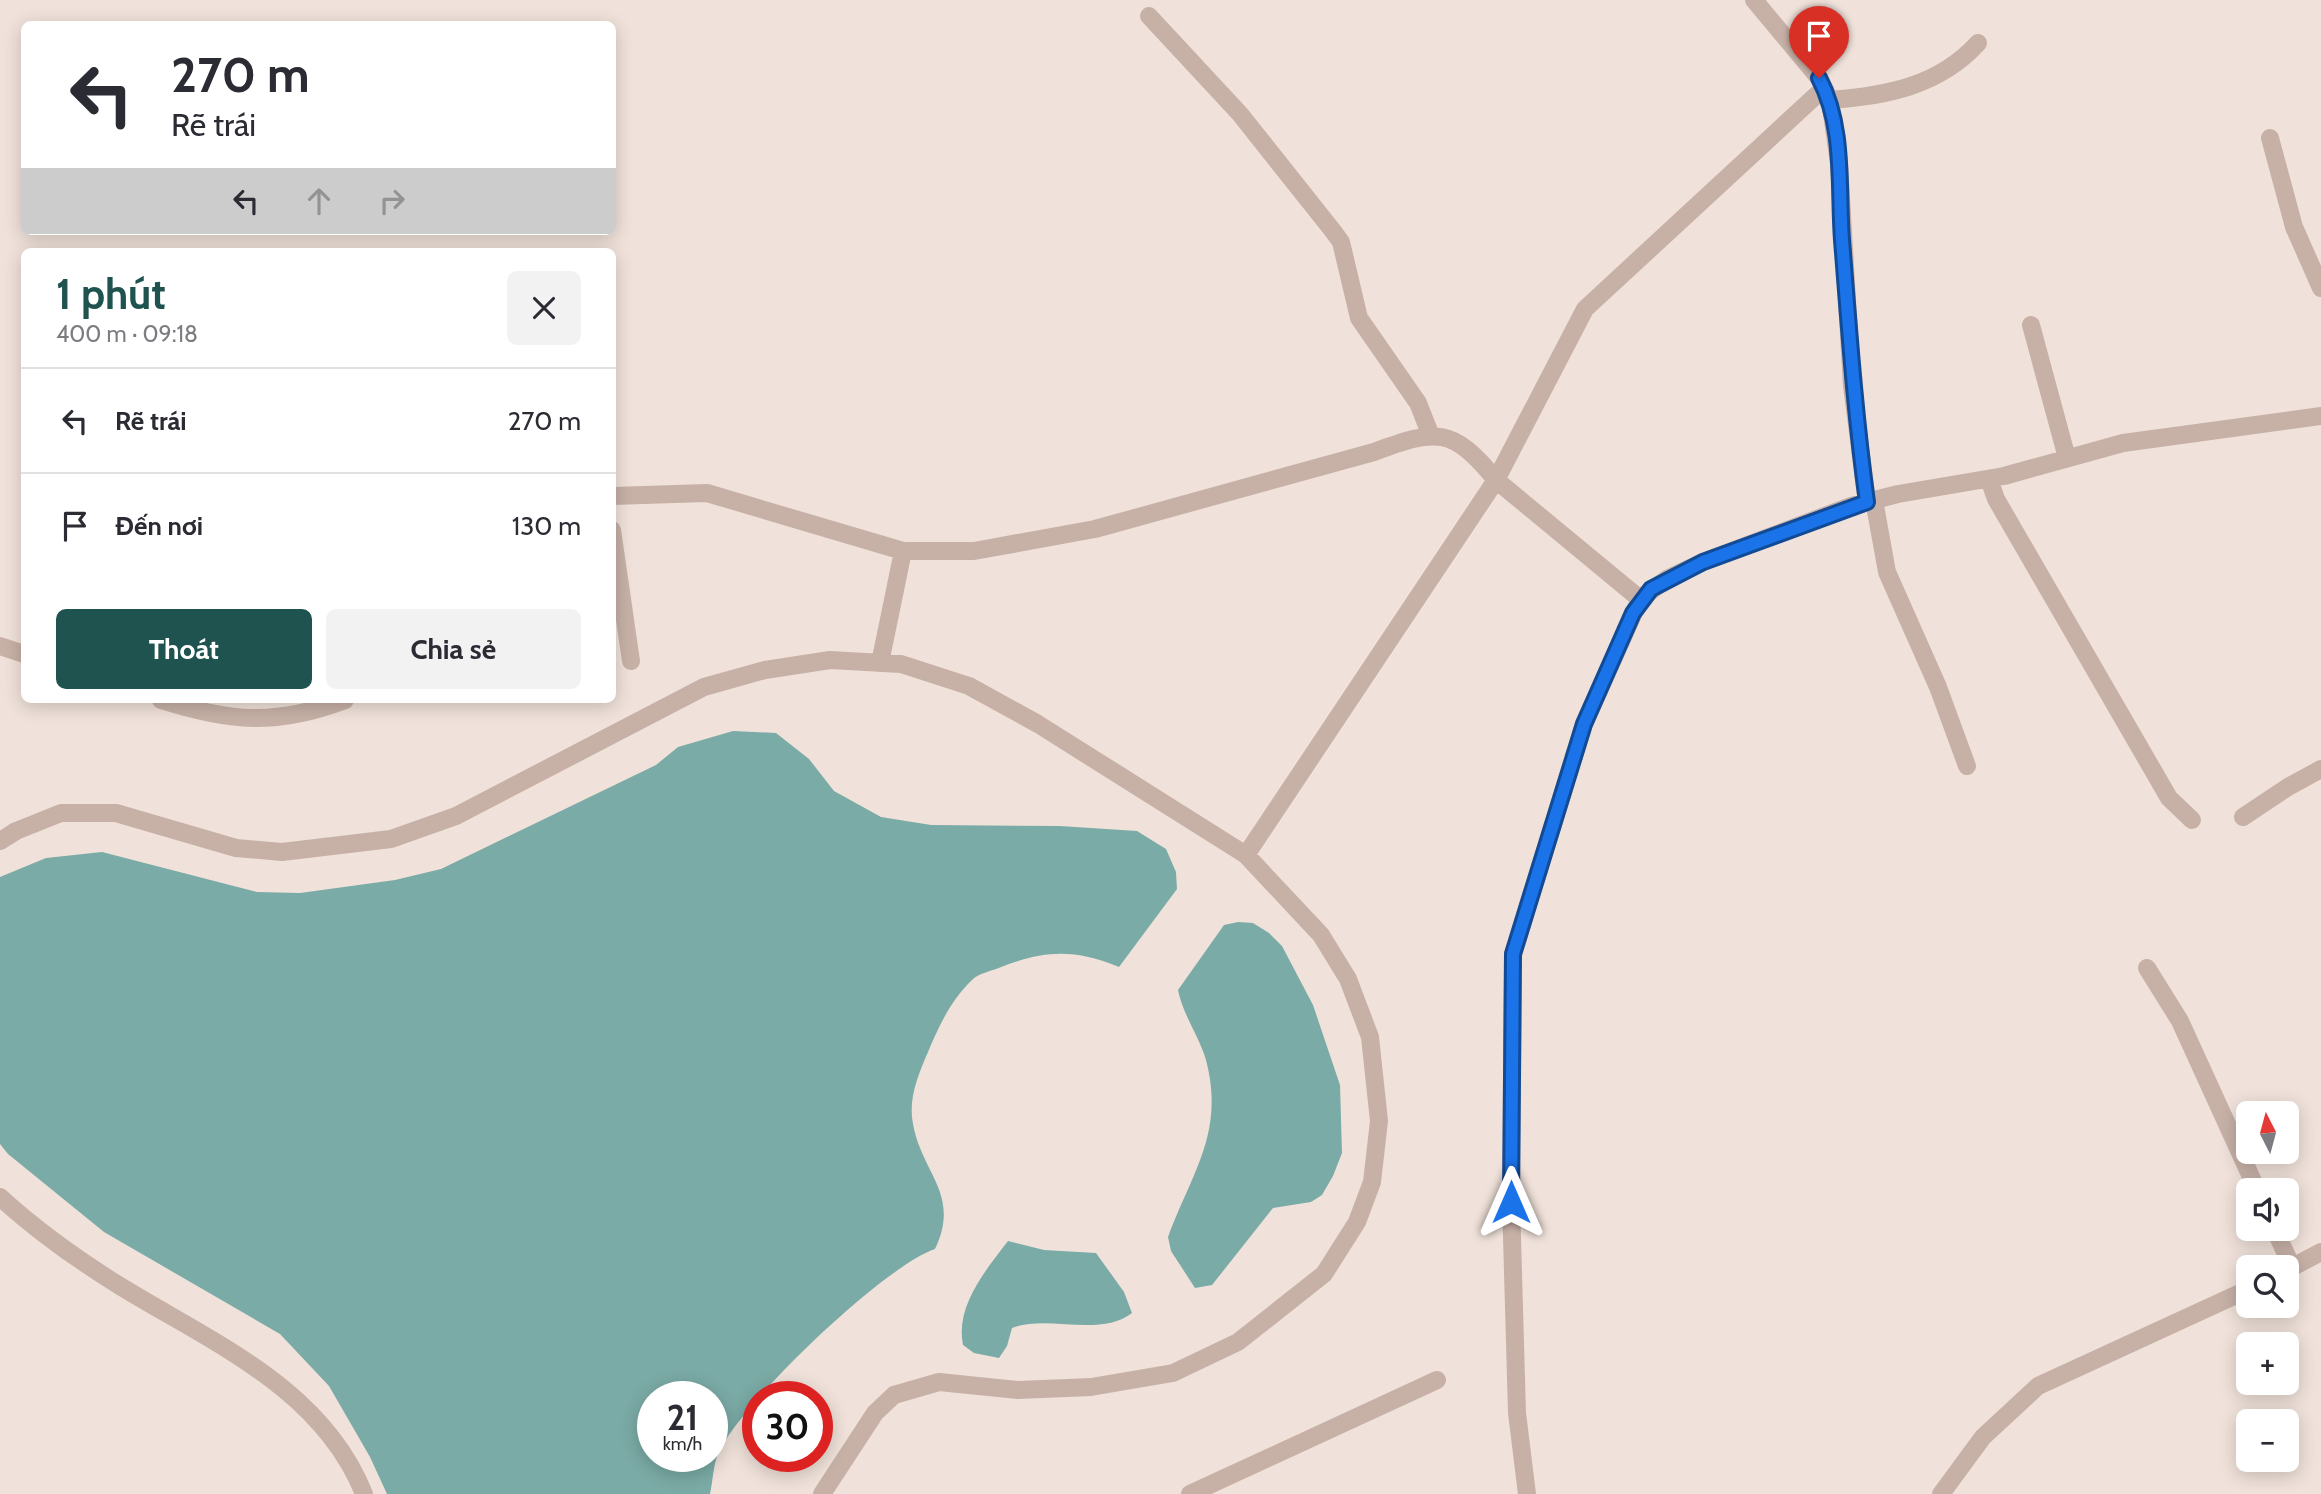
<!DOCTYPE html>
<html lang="vi">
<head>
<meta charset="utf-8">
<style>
	:root { --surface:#fff; --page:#f2f2f3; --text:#2b2b33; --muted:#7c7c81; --line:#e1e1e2; --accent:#1f534f }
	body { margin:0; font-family:Cabin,sans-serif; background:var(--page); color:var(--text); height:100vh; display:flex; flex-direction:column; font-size:26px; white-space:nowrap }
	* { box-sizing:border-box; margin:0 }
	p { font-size:23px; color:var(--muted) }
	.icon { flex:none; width:38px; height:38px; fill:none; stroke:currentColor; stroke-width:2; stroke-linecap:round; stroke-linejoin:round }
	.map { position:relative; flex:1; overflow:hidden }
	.sheet { position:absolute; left:21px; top:248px; width:595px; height:455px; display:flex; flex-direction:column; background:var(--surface); border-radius:10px; box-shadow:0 4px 18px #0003 }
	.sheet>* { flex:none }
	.banner { position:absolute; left:21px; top:21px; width:595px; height:214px; border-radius:10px; box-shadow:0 4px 18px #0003; background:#fff; color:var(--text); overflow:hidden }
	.needle { width:46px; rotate:354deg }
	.buttons { position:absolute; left:2236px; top:1101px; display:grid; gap:14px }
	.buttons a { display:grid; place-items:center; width:63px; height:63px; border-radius:10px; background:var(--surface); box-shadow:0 4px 18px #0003; font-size:35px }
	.speed { position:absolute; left:637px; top:1381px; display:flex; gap:14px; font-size:35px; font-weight:700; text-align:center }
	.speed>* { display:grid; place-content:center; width:91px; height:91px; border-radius:50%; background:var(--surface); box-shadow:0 4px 18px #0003; line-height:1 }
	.speed small { font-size:18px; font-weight:400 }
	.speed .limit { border:10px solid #d22; background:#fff; color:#111 }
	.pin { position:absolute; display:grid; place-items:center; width:60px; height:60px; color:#fff; margin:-72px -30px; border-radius:50% 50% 50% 0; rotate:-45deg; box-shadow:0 0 7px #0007 }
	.pin .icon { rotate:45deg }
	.me { position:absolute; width:77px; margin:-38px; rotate:0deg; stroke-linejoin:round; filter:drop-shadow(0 0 5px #0008) }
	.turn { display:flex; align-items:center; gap:24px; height:147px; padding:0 35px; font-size:32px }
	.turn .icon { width:91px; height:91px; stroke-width:2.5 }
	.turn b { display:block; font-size:49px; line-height:60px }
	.lanes { display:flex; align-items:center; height:66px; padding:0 35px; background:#0003; justify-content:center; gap:35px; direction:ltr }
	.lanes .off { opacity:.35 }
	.round { display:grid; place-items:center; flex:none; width:74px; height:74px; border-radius:10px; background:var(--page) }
	.summary { display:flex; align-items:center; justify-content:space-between; height:119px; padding:0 35px }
	h1 { font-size:42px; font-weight:700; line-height:52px; color:var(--accent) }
	.primary-button { display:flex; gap:14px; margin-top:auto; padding:14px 35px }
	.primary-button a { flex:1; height:80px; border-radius:10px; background:var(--accent); color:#fff; font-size:28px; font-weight:700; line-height:80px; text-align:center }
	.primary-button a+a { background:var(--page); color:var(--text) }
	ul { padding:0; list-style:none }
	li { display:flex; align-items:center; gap:21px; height:105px; padding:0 35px; border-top:2px solid var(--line) }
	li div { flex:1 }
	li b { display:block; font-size:26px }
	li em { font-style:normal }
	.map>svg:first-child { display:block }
	.water { fill:#7baba6; fill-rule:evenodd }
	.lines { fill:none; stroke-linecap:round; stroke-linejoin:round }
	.minor { stroke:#c7b1a7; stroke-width:18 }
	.route-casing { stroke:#114b97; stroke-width:18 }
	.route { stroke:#1a73e8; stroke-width:12 }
</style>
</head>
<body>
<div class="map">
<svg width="2321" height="1494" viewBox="0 0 2321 1494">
	<rect width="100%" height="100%" fill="#f0e2da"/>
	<path class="water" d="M733,731L776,733L809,759L834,791L881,817L931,825L1060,826L1137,831L1166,849L1176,872L1177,889L1119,967C1074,949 1046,950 1001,967C992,971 979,973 972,980C951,1000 939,1026 928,1052C918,1075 908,1099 913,1124C922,1174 961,1194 935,1249C884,1266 741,1403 719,1452C713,1464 713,1481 710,1494H387L370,1457L329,1386L280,1334L104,1232L8,1154L0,1144V877L46,858L102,852L257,892L300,893L395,880L441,869L656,765L678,747ZM653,1396H712V1456H653Z
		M1238,922L1253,923L1269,933L1282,946L1313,1005L1340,1085L1342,1153L1333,1176L1322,1195L1311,1202L1273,1208L1212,1285L1195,1288L1171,1251L1168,1237C1192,1172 1225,1133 1206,1060C1199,1036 1183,1015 1178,990L1224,925Z
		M1008,1241L1044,1250L1096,1253L1124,1292L1132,1313C1100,1338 1047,1314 1012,1328L1007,1346L999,1358L974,1353L963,1345C955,1306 986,1270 1008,1241Z"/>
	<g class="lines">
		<path class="minor" d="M1754,0L1819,78L1830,100L1839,163L1852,386L1867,502
			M1149,16L1240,114L1333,231L1341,242L1359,318L1418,403L1431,436
			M1830,100C1886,96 1939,86 1978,43
			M2270,138L2294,227L2321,288
			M2031,325L2067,458
			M1989,479L1996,499L2169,798L2192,820
			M612,496L707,493L903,551H974L1095,529L1374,452C1436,429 1452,426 1496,480L1640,599
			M1874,500L1887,572L1938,687L1967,766
			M612,530L631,661
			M0,646L24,654
			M880,663L903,551
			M161,700C230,722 276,726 345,700
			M2243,817L2288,787L2321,769
			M0,841L16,831L61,813H116L236,848L282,852L391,839L456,816L704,687L765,670L830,660L901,664L969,686L1038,724L1246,855
			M2147,968L2180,1021L2257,1190
			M0,1197C37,1231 78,1260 120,1286C211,1342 322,1388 364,1494
			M2274,1228L2292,1267
			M2287,1270L2321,1252
			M822,1494L875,1413L894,1395L939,1382L1018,1390L1091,1387L1173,1373L1238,1342L1324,1274L1357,1222L1372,1182L1379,1121L1370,1037L1348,979L1321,935L1246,855L1496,480L1585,309L1824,88
			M1190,1494L1437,1380
			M1527,1494L1517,1413L1511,1202L1513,954L1584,724L1640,599L1667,579L1703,562L1851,506L1898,494L2004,476L2123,443L2321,416
			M1941,1494L1983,1437L2038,1386L2249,1289"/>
	</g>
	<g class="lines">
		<defs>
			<path id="route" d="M1511,1202L1513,954L1584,724L1633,613L1651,589L1703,562L1867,502C1855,415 1849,328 1842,240C1838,186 1845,127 1819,78"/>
		</defs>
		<use href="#route" class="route-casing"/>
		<use href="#route" class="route"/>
	</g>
</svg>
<div class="buttons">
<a><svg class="needle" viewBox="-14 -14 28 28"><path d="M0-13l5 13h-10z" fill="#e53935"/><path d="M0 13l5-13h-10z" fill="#7c7c81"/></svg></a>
<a><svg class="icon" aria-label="sound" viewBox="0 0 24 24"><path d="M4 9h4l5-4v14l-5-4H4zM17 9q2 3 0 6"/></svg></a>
<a><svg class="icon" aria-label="search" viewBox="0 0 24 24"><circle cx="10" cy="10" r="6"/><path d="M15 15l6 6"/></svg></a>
<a>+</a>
<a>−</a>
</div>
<div class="speed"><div>21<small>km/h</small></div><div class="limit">30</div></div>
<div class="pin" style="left:1819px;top:78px;background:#d93025"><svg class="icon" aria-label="arrive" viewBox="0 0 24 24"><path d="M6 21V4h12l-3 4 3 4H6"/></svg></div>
<svg class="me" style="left:1511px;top:1202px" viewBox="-20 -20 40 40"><path d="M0-17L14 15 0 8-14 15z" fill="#1a73e8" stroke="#fff" stroke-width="4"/></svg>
<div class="banner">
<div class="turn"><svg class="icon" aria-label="left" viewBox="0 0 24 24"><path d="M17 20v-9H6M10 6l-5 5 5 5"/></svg><div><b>270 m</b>Rẽ trái</div></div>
<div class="lanes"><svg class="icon" aria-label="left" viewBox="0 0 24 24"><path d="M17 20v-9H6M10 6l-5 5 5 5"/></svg><svg class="icon off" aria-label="ahead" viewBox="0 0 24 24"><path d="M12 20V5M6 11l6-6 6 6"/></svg><svg class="icon off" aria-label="right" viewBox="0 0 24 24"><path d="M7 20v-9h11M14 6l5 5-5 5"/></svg></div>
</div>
<section class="sheet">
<div class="summary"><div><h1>1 phút</h1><p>400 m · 09:18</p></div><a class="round"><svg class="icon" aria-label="close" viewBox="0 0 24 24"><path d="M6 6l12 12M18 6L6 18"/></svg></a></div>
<ul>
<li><svg class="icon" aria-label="left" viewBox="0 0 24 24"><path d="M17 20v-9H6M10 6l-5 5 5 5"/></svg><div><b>Rẽ trái</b></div><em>270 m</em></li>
<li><svg class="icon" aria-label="arrive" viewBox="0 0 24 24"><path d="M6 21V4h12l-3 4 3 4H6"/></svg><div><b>Đến nơi</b></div><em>130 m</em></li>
</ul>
<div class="primary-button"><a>Thoát</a><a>Chia sẻ</a></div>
</section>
</div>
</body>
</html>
